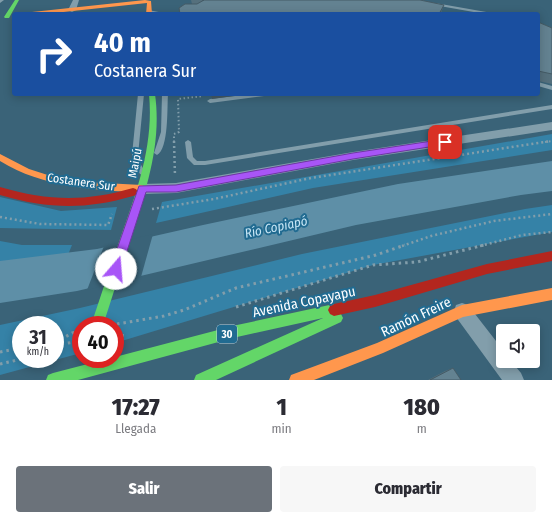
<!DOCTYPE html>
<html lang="es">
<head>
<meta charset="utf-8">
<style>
	:root { --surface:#fff; --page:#f7f7f7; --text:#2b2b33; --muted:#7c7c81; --accent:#6b727a }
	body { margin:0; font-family:"Fira Sans Condensed",sans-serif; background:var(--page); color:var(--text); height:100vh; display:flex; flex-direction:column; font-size:15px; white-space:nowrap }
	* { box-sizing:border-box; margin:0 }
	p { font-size:13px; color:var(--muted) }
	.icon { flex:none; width:22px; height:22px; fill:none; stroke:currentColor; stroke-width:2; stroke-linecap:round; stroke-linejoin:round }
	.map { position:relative; height:380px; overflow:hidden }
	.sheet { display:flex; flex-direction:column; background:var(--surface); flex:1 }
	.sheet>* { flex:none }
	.top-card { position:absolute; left:12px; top:12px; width:528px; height:84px; border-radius:4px; box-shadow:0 2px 10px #0003; background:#1a4fa0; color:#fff; overflow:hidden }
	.tools { position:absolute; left:496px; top:324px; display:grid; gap:8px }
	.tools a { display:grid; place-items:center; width:44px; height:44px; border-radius:4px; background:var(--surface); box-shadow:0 2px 10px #0003; font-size:20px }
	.speed { position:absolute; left:12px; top:316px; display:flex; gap:8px; font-size:20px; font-weight:700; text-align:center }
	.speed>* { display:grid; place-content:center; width:52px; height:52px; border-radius:50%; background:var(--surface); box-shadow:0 2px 10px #0003; line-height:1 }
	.speed small { font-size:10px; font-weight:400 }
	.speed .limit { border:6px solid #d22; background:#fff; color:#111 }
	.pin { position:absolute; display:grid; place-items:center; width:34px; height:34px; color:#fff; margin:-17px; border-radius:8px; box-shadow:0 2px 6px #0006 }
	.me { position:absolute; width:44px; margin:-22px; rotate:18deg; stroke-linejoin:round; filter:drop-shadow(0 0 3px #0008) }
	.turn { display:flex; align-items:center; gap:14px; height:84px; padding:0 16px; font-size:18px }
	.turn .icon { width:52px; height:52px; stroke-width:2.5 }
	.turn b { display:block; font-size:28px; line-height:34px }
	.eta { display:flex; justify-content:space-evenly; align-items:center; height:68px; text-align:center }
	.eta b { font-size:24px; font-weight:800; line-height:28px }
	.button { display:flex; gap:8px; margin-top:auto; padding:8px 16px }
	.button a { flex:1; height:46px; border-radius:4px; background:var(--accent); color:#fff; font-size:16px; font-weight:800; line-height:46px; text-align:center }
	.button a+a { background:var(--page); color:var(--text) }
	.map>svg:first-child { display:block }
	.green { fill:#3582a7; fill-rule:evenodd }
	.water { fill:#5e8fa7 }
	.pier { fill:#3a6378 }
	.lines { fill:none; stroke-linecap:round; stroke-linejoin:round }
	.path-far2 { stroke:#829eab; stroke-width:2; stroke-dasharray:1.5 2.5; stroke-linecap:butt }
	.path-far1 { stroke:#829eab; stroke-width:2.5; stroke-dasharray:2 3; stroke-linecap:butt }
	.path { stroke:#829eab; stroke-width:3; stroke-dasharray:2.5 4; stroke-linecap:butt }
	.lane { fill:#829eab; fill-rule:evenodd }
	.street { fill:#829eab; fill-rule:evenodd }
	.fast { fill:#63d668; fill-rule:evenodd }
	.slow { fill:#ff974d; fill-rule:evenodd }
	.jam { fill:#b3261e; fill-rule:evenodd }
	.wall { fill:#55707d }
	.shaded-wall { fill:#455b66 }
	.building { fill:#638291; stroke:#455b66 }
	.route { fill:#a855f7; stroke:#6d37a1 }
	.labels { text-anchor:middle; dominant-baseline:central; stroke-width:4; stroke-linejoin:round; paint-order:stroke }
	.shield { fill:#216b91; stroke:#bcd3de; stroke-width:1 }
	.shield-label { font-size:11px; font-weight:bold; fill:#fff }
	.street-label { font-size:12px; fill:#fff; stroke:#216b91 }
	.water-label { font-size:13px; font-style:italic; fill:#c8e7f6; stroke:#216b91 }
	.near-street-label { font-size:14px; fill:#fff; stroke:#216b91 }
</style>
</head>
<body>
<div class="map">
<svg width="552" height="380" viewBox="0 0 552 380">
	<rect width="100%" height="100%" fill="#3a6378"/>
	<path class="green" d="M552,134V150L313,188L156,223L162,202Z
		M0,197L61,211L117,207L111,230L0,228Z
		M552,205V232L373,265L115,343V325H81V353L0,375V325L80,308L302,254L525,209ZM21,325H55V359H21Z
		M0,241L22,245H72L52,294L0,297Z"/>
	<path class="water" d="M552,161V191L521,195L356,225L77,291L0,303V261L97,249L203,225L398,184Z"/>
	<path class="pier" d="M153,234L141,277L87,290L104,246Z"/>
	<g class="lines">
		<path class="path-far2" d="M174,142V134L179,132L178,99L203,96
			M545,142L552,141"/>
		<path class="path-far1" d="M174,141L175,176
			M152,209L214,199L311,178L551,141
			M0,217L40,224L108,225L112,214
			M402,246L431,236L494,221L552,214
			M480,246L522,235L552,232"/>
		<path class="path" d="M236,307L373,265L417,262L484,245
			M117,324L164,316L184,310L236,288L376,255L405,245
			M115,334L125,336
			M55,343L72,333L81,331
			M55,345L81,341
			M0,352L21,348
			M0,364L22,359"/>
		<path class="lane" d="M435,3L492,13L494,14H485L434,5L433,4Z
			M148,10L164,13L166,14L149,12H148Z
			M538,82L552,86V90L538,86Z
			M138,94H144L138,155L140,163L145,172L142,175L140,174L134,163L132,155Z
			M162,94H168C167,107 169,149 157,155L154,153L161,132Z
			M252,94H267L264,96L210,103L207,101L210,99Z
			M552,105V109L205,165H194L187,158L185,142L188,140L191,142L193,157L197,161H205Z"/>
		<path class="street" d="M0,0H4L0,3Z
			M73,0H79L76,10L72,12L68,10Z
			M552,122V130L353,160L176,193L142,194L137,193L136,189L137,185L142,184L176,183L353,152Z
			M462,303L468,305L503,350V361H511L521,373L524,380H502L456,317L454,311L456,305Z"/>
		<path class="fast" d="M15,0H19L9,18H5L4,17Z
			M149,94H155C162,144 146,190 131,237C121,267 113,296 103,325H91C101,296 110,267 120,239C137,191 154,145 149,94Z
			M334,304L338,306L340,310L339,313L341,314L343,318L341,322L216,380H194L196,375L323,318L237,337L78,380H46L48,375L53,373L107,359H115V357L237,325Z"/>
		<path class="slow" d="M145,0L151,1L152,14H146L147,3L45,14H29L32,12Z
			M0,154L29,169L57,178L85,182L142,185L145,187L146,189L145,191L142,193C92,189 44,188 0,161Z
			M552,288V300L463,317L383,353L314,380H289L291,375L377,343L462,305Z"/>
		<path class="jam" d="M0,187C48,201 85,202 133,188L136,189L138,192L136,195L133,196C85,210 48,209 0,195Z
			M552,251V261L487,274L375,307L334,316L330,314L328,310L330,306L334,304L375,295L487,264Z"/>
	</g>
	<path class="wall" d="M191,0H420L444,5L441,13L192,4Z
		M538,22L552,28V84L538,81Z
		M453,368L461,380H428L445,371Z"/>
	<path class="shaded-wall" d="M211,94H248L212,99Z"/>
	<path class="building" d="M202,0H420L444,5L439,14H441H180L179,8L185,4H197L204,0Z
		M538,22L552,28V74L538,71Z
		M453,368L461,380H430Z"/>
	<path class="route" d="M445,139L448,140V144L353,159L176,192H146L120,273L116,274L112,273L110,269L139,186L176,185L353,153Z"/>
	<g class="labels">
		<rect class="shield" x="217" y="325" width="20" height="18" rx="3"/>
		<g class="shield-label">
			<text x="227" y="334">30</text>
		</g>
		<g class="street-label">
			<text transform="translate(135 163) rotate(-79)">Maipú</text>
			<text transform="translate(81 182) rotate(8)">Costanera Sur</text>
		</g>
		<g class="water-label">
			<text transform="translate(276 227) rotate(-12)">Río Copiapó</text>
		</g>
		<g class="near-street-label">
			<text transform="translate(304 302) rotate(-12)">Avenida Copayapu</text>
			<text transform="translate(416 317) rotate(-25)">Ramón Freire</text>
		</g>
	</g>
</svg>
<div class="tools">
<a><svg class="icon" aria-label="sound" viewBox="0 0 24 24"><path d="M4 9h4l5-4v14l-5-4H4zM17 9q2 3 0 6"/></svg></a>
</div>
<div class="speed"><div>31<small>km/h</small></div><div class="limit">40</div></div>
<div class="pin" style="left:445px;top:142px;background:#d93025"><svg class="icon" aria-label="arrive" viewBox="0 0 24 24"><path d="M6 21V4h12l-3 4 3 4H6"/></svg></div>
<svg class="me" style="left:116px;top:269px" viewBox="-20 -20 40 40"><circle r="19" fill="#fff"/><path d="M0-13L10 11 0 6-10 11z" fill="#a855f7"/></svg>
<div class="top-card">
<div class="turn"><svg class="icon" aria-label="right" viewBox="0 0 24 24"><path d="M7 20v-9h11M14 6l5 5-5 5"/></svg><div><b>40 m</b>Costanera Sur</div></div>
</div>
</div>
<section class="sheet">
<div class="eta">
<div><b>17:27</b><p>Llegada</p></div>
<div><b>1</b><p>min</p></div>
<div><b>180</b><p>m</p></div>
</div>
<div class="button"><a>Salir</a><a>Compartir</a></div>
</section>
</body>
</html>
